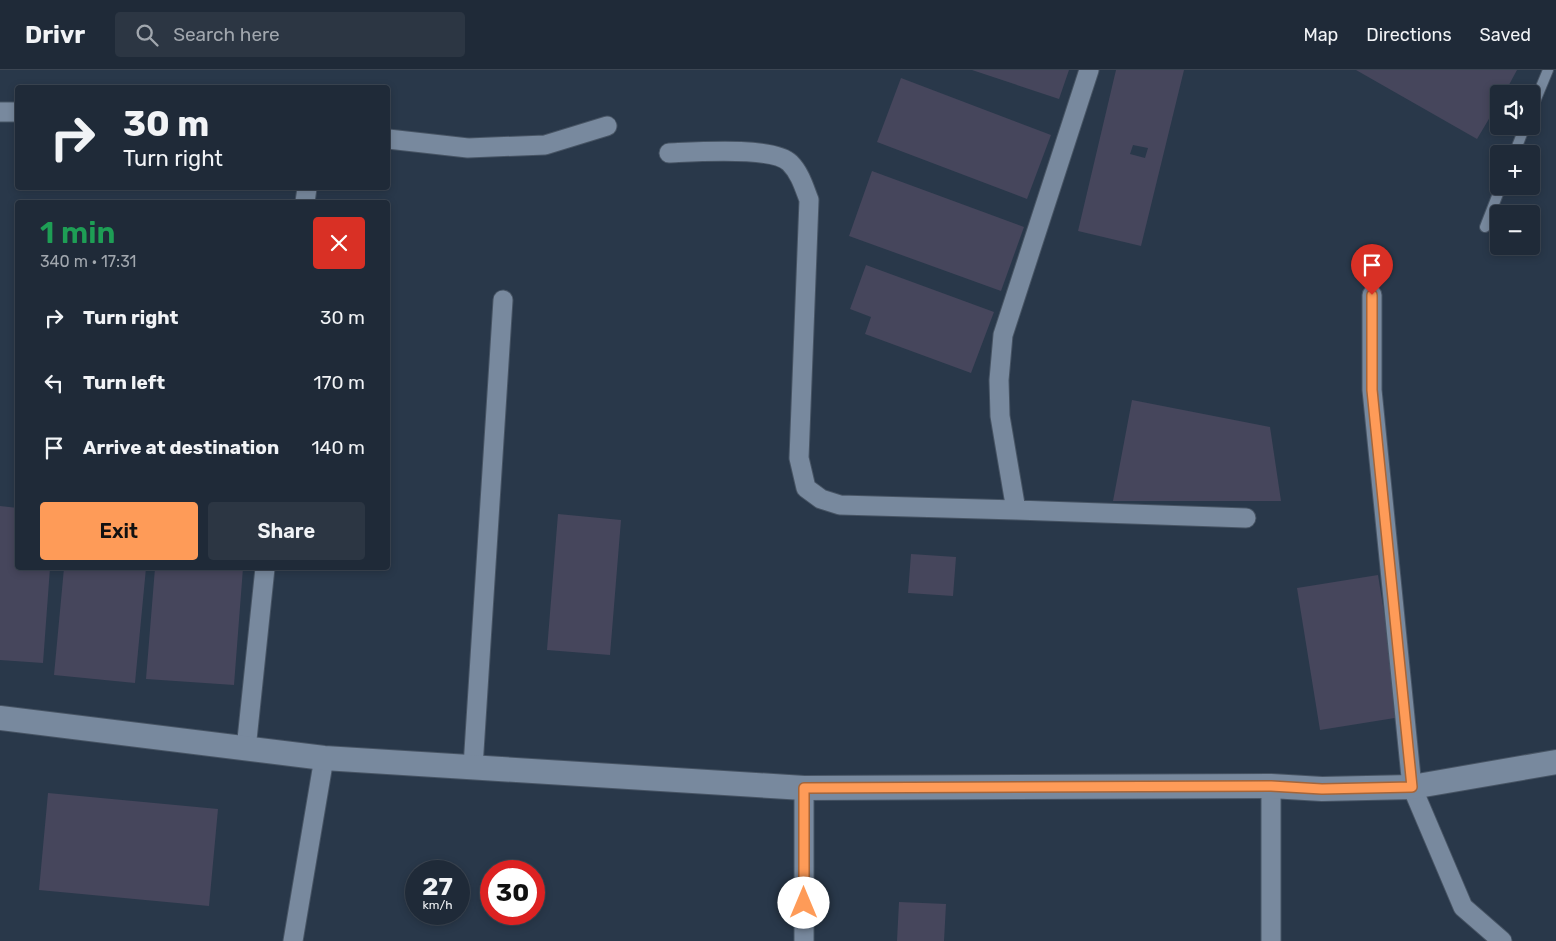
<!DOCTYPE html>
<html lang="en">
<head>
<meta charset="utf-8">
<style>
	:root { --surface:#1f2a38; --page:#2c3643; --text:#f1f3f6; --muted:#a1a7ae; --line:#3c4653; --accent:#fe9b58 }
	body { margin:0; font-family:Rubik,sans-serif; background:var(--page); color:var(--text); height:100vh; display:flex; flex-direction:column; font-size:19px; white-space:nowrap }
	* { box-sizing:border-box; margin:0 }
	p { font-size:16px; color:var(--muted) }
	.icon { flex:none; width:28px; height:28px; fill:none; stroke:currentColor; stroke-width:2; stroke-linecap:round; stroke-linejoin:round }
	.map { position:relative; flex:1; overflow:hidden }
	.details { position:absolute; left:15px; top:130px; width:375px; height:370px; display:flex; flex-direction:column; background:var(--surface); border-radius:5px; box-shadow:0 2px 8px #0003,0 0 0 1px var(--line) }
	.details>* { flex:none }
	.hud { position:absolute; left:15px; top:15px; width:375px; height:105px; border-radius:5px; box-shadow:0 2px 8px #0003,0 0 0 1px var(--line); background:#1f2a38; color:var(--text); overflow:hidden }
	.fabs { position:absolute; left:1490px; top:15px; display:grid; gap:10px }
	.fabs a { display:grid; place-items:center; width:50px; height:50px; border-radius:5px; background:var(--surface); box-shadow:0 2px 8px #0003,0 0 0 1px var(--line); font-size:25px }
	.speed { position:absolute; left:405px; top:790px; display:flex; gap:10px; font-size:25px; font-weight:700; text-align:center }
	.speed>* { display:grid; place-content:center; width:65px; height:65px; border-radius:50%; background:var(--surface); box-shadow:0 2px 8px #0003,0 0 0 1px var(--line); line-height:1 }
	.speed small { font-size:12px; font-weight:400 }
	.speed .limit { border:8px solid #d22; background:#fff; color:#111 }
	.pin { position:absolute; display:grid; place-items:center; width:42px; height:42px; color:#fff; margin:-51px -21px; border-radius:50% 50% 50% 0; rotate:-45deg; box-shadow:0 0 5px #0007 }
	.pin .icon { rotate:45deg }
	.me { position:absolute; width:55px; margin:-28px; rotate:0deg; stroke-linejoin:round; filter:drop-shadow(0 0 4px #0008) }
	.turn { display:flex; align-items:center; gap:18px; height:105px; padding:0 25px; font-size:22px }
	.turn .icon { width:65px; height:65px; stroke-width:2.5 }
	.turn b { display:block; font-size:35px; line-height:42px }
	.round { display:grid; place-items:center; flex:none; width:52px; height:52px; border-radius:5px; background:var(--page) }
	.head { display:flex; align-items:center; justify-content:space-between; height:85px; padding:0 25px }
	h1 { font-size:30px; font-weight:600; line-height:38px; color:#1e9e55 }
	.primary-button { display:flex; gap:10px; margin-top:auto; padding:10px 25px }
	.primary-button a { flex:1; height:58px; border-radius:5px; background:var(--accent); color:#111; font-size:20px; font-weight:600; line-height:58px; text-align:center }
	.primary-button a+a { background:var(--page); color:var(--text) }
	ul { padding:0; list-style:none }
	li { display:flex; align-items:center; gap:15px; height:65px; padding:0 25px }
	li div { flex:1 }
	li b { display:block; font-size:19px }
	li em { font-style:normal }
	header { display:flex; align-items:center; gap:30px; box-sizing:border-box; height:70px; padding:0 25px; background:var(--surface); border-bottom:1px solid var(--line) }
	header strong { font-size:24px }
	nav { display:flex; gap:28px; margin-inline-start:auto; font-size:18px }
	.search { width:350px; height:45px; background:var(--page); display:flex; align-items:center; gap:12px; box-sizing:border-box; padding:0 18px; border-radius:5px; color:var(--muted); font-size:19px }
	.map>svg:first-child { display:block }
	.building { fill:#46465c; fill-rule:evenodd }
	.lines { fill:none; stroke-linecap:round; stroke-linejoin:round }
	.service-casing { stroke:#475464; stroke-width:12 }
	.minor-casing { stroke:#475464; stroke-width:21 }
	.tertiary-casing { stroke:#475464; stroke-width:26 }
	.service { stroke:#78899e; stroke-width:10 }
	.minor { stroke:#78899e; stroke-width:19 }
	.tertiary { stroke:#78899e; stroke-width:24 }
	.route-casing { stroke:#a56539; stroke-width:12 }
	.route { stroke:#fe9b58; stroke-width:9 }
</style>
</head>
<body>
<header>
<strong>Drivr</strong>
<div class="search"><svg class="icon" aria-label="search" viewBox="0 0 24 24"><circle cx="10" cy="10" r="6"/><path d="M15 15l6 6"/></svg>Search here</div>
<nav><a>Map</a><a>Directions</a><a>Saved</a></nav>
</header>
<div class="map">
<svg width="1556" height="871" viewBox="0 0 1556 871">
	<rect width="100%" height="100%" fill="#29384a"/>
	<path class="building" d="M972,0H1069L1059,29Z
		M1116,0H1184L1141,176L1078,161ZM1133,75L1148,78L1145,88L1130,84Z
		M1356,0H1517L1504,24H1499V32L1477,69Z
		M901,8L1051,65L1027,129L877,72Z
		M872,101L1024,157L1001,221L849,166Z
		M866,195L994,242L971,303L865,264L871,247L850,239Z
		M1132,330L1270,357L1281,431H1113Z
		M0,436L18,438V498H50L43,593L0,590Z
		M558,444L621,450L610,585L547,580Z
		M911,484L956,487L953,526L908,523Z
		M64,498H146L135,613L54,605Z
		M155,498H243L234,615L146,609Z
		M1378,505L1401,647L1320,660L1297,518Z
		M48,723L218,739L209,836L39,820Z
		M899,832L946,834L944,871H897Z"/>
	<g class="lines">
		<defs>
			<path id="service" d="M1531,41L1548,0
				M1514,84L1525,56
				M1485,157L1501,116"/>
			<path id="minor" d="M0,42H18
				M388,69L468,78L545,75L607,56
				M669,83C694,82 774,76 790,93C800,103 804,117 809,130L799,388L806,418L821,429L840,435L1016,440L1000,346L999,310L1003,265L1089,0
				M305,132L307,118
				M1372,225V320L1412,717L1463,837L1502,871
				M1016,440L1246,448
				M246,679L265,498
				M473,697L503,230
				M293,871L324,688
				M804,871V718
				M1271,871V716"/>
			<path id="tertiary" d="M0,648L324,688L804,718L1271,716L1322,719L1412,717L1556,692"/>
		</defs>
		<use href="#service" class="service-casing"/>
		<use href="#minor" class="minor-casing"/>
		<use href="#tertiary" class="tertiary-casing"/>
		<use href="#service" class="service"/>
		<use href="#minor" class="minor"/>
		<use href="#tertiary" class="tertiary"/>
	</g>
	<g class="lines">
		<defs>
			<path id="route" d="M804,833V718L1271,716L1322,719L1412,717L1372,320V225"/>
		</defs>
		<use href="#route" class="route-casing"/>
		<use href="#route" class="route"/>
	</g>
</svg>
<div class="fabs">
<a><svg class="icon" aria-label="sound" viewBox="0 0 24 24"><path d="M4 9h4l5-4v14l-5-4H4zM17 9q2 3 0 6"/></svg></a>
<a>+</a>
<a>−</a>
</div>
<div class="speed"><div>27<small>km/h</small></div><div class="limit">30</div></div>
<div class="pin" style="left:1372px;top:225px;background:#d93025"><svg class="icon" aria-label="arrive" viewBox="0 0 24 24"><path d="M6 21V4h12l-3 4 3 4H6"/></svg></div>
<svg class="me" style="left:804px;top:833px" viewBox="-20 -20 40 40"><circle r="19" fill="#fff"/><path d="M0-13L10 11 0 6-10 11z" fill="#fe9b58"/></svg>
<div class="hud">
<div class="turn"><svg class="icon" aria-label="right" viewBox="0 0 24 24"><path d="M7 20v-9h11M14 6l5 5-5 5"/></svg><div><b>30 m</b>Turn right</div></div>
</div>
<section class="details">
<div class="head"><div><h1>1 min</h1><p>340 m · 17:31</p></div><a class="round" style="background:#d93025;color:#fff"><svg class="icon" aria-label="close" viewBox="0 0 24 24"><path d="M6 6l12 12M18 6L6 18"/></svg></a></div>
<ul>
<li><svg class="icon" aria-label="right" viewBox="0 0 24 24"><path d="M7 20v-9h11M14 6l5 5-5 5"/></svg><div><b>Turn right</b></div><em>30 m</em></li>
<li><svg class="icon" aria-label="left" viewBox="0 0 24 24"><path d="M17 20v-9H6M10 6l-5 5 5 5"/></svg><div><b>Turn left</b></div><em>170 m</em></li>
<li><svg class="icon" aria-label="arrive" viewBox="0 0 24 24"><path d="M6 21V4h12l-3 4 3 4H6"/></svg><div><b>Arrive at destination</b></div><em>140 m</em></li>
</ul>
<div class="primary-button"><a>Exit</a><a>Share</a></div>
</section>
</div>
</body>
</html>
